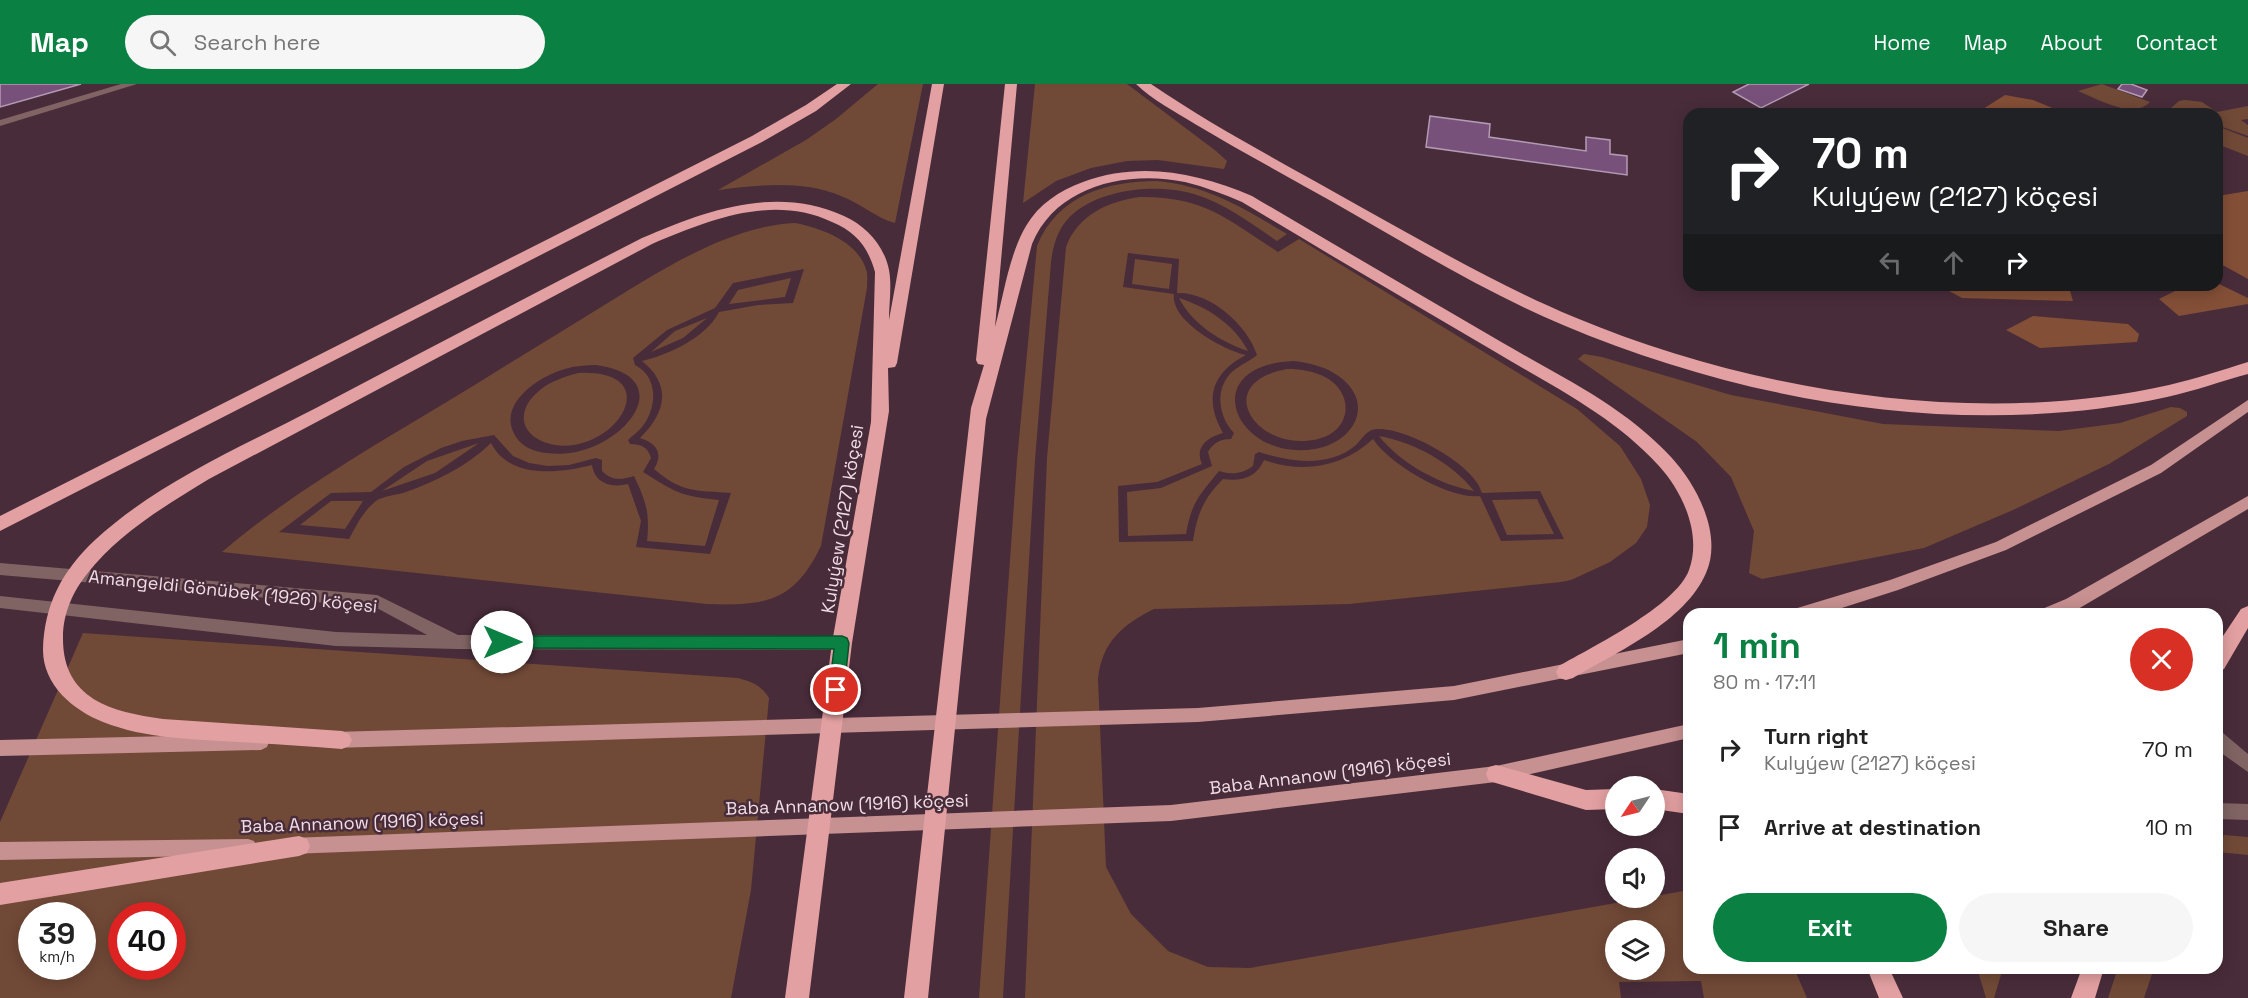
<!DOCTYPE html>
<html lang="en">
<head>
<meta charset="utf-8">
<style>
	:root { --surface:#fff; --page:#f6f6f6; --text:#222; --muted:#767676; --accent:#0b8043 }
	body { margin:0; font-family:"Space Grotesk",sans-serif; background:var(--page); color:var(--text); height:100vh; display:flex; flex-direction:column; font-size:22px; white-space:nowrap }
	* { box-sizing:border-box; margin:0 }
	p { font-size:20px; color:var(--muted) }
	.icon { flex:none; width:33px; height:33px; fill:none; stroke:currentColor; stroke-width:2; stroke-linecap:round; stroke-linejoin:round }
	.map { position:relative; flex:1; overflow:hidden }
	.details { position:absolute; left:1683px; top:524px; width:540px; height:366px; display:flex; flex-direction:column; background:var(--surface); border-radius:18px; box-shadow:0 3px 15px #0003 }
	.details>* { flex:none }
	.hud { position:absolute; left:1683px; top:24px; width:540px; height:183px; border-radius:18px; box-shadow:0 3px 15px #0003; background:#202124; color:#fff; overflow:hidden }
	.needle { width:39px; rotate:235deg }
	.buttons { position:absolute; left:1605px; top:692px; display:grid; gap:12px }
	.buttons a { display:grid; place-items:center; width:60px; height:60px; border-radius:50%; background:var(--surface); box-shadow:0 3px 15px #0003; font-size:30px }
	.speed { position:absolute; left:18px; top:818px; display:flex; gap:12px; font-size:30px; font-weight:700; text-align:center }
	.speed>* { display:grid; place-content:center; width:78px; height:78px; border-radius:50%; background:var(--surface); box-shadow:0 3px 15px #0003; line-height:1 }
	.speed small { font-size:15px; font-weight:400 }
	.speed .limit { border:9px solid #d22; background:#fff; color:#111 }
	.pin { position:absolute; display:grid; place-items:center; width:51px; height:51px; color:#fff; margin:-26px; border:3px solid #fff; border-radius:50%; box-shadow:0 2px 6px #0007 }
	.me { position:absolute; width:66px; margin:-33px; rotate:90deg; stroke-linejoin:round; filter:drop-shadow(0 0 4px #0008) }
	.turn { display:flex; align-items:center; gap:21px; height:126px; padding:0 30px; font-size:27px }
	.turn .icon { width:78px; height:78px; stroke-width:2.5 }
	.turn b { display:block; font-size:42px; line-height:51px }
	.lanes { display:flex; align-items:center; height:57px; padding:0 30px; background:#0003; justify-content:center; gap:30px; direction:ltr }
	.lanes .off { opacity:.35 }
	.round { display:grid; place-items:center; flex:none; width:63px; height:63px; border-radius:32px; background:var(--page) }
	.headline { display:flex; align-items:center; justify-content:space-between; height:102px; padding:0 30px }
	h1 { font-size:36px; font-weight:700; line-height:45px; color:var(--accent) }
	.button { display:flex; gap:12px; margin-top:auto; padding:12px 30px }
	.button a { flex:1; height:69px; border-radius:36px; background:var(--accent); color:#fff; font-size:24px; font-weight:700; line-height:69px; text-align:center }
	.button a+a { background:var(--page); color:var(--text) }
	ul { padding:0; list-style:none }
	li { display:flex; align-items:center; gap:18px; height:78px; padding:0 30px }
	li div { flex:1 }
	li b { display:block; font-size:22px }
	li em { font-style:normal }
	header { display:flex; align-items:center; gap:36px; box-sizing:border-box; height:84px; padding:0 30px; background:var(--accent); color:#fff }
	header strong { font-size:28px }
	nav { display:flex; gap:33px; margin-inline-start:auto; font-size:21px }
	.search { width:420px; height:54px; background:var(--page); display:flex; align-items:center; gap:15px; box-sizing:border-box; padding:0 21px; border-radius:33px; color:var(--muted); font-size:22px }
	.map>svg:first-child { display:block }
	.green { fill:#714937; fill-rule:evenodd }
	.forest { fill:#844f37 }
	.building { fill:#78517b; stroke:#b39ab5; stroke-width:1.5 }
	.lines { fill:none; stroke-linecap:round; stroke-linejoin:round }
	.minor { fill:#806464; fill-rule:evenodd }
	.major { fill:#c79091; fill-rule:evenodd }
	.highway { fill:#e3a0a2; fill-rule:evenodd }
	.route { fill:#0b8043; stroke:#07532c; stroke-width:1.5 }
	.labels { text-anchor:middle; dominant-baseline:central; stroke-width:5; stroke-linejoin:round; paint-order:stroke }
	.street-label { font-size:18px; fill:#f0dde5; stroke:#492c3a }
</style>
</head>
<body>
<header>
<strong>Map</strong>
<div class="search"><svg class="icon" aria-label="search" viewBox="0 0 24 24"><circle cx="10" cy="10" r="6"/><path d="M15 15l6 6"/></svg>Search here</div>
<nav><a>Home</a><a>Map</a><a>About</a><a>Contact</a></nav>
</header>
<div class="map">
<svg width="2248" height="914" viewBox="0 0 2248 914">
	<rect width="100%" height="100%" fill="#492c3a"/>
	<path class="green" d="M878,0H923L895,139C876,134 860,119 841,112C802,96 759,101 718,106L806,56L836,35Z
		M1035,0H1127L1216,67L1227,77L1224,85L1158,76L1127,77L1091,84L1056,97L1023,119Z
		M2102,0L2150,18C2133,36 2098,15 2078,7Z
		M2185,16L2202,18L2217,28L2248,22V35L2241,36L2248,41V52L2217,41V30H2188L2171,24L2179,17Z
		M2217,42L2248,54V72L2217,60Z
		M1157,97C1209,102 1243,124 1287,150L1277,157C1252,140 1227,121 1197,111C1161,99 1104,104 1074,129C1059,141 1053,160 1051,178L1035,376L1003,914H979L1017,377L1037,162C1057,112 1106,97 1157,97Z
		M1139,113C1204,112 1227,135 1278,168L1299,155L1577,325L1620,362L1641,395L1650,421L1647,443L1636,459L1610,478L1571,496L1561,498L1349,520L1154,525C1122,541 1102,558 1098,595L1106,783L1131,830L1168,867L1208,883L1250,884L1689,806V884H1794L1807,914H1704L1701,897L1619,898L1621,914H1025L1047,374L1066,163C1078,131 1107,118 1139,113ZM1128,169L1179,175L1177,209C1211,208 1247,241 1257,271C1249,278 1237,282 1229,291C1215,308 1219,333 1234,349L1231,355C1220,355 1213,359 1208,368L1212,382L1161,404L1127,408L1128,452L1186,450C1192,417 1199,412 1219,387C1232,391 1242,390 1253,382L1255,370L1259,368C1290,378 1329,384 1356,361C1362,355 1367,345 1377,345C1405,343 1475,380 1482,409L1540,407L1564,455L1501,457L1480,412C1450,416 1389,380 1373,355C1343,383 1303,390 1264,376C1257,393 1241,398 1223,395C1204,414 1197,430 1193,457L1119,458L1118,402L1157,398L1202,380C1194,362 1209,353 1223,349C1204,316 1211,289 1246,271C1224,266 1170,237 1174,210L1123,203ZM1294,277C1309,279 1324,282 1337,291C1376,317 1356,358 1315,365C1235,378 1194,281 1294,277ZM1616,846H1654V885H1616Z
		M795,139C821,144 857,157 866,185C868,190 867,198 867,204L821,462C794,518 766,522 707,520L222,468C298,403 388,354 473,302C513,277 553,253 593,228C652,192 725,142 795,139ZM804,185L793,219L758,221L719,228C707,253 668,271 642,277C672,301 666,329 640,354C656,359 664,369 654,385C683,410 697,406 731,409L710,470L636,463L641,437L628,400C612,404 595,400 592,381C560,389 510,396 491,359C468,382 436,397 406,408C398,411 382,412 376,417C364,426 356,442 349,455L279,448L331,409L371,408L404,383L441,364L462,357L494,351L513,372L529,379L548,382L569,381L596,374L602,376V387C612,397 621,396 634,392C646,417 650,429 647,457L705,462L719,416C680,412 675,408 643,388L651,374C648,363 641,360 630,360L628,356C632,352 638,348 642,343C657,324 659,293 635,281L633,274L667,246L715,224L733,199ZM596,281C689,294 614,379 547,369C535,368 522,363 516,353C495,321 539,292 565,285C575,282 586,281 596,281Z
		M1135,175L1172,180L1169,205L1132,200Z
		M791,194L785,213L729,220L738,206Z
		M1179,214C1207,223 1234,240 1248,267C1221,258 1192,240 1179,214Z
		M707,234L683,254L651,268L675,247Z
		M1584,270L1602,273L1731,311L1883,340L2059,347L2120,339L2171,323L2180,324L2187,328V332L2109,380L2013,426L1924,464L1762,495L1749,489L1754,447L1731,393L1697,358L1578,275Z
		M1287,285C1301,285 1314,287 1327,294C1355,311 1351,347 1318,355C1257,370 1209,299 1287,285Z
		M578,289C669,285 616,370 555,361C521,355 513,328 540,306C551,297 564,293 578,289Z
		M1379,352C1414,358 1452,379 1474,407C1440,401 1400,379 1379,352Z
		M479,359L435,389L382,407L427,377Z
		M1537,415L1554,450L1507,451L1492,416Z
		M331,417H363L345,445L300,441Z
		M83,549L738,594C752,598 761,601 769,614L751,806L731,914H0V738ZM32,831H82V882H32ZM122,831H172V882H122Z
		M2224,751L2248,753V771L2217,768Z
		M1977,884H2003L1994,914H1986Z
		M2118,884H2154L2144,914H2108Z"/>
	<path class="forest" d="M2005,11L2033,16L2067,30H1975Z
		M2248,107V195L2217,178V112Z
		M2217,199L2248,214V220L2179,232L2159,215L2181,204V201H2217Z
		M1938,201H2057L2070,207L2073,217L1962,214Z
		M2033,232L2128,240L2139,250L2137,258L2040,264L2006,246Z"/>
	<path class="building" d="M0,0H81L0,23Z
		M1749,0H1809L1761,24L1733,8Z
		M2122,0H2131L2147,6L2142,13L2118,5Z
		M1430,32L1490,40L1489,53L1586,67V53L1610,56V70L1627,72V91L1426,63Z"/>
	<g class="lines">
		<path class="minor" d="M121,0H137L0,42V36Z
			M0,479L377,511L458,551L842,552L848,554L850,559L848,564L842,566L457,565L336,562L0,524V512L336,548L427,551L375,523L0,491Z
			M2217,646L2223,649L2248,670V688L2217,666Z
			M2217,719L2248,720V736L2217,735Z"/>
		<path class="major" d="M2248,316V328L2161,389L2006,466L1898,506L1823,530H1792L1794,525L1890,496L1996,458L2151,381Z
			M2248,412V425L2078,525L2066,530H2040L2042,525L2066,515Z
			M1689,555V569L1454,616L1198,638L333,664L327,661L325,656L327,651L333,648L1198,624L1454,602Z
			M1689,640V654L1496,698L1171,737L290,770L284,768L281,762L284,756L290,754L1171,721L1496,682Z
			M261,650L267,653L269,658L267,663L261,666L0,672V656Z
			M248,755L254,757L257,763L254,769L248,771L0,776V758Z"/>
		<path class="highway" d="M837,0H851L816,27L762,58L0,447V432L752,52L806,21Z
			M932,0H944L897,279L895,283L888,284L889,327L852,559L809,914H785L832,559L871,338L875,188C868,163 856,148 832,138C772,110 709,136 652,160L209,395C165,422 119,449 87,490C73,507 63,530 63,553C62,615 111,628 163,635L342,647L349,650L352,656L349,662L342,665C307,662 273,660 238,658C193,655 146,655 103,638C73,626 43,601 43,566C44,521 62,487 95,456C158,398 241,363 316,324C424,267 533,210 642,154C707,126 776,101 844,132C866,142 884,161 889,186C892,202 889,220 889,236Z
			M1005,0H1017L995,243C1004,210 1009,171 1026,142C1039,120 1059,107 1083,98C1141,77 1197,89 1252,112C1335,161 1419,210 1503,259C1561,293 1624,322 1671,373C1697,401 1723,451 1706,489C1685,538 1617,568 1573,594L1566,596L1559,594L1556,588L1559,582C1592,563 1676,522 1689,486C1702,451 1683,408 1659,382C1613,331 1550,301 1492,266C1408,217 1325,168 1242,118C1224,110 1205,103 1185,98C1128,86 1056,101 1032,160L986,335L928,914H904L971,324L984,281L978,280L976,276Z
			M1136,0H1151C1217,45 1289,82 1359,122C1429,161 1500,202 1574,233C1753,308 1977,344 2169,301C2195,295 2222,286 2248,278V290C2221,297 2195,307 2167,313C1967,356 1750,320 1563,241C1482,207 1407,160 1331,117C1285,91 1240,67 1195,40C1176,28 1152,16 1136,0Z
			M2248,522V544L2224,585L2217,587V561L2241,525Z
			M1496,681L1586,706L1616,705V725L1586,726L1489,697L1486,690L1489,683Z
			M1654,705L1689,710V730L1654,725Z
			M299,752L307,755L310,762L307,769L299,772L0,821V799Z
			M1867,884H1889L1903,914H1879Z
			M2082,884H2104L2095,914H2071Z"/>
	</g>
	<path class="route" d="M502,552H842L847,554L849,559L844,606L841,611L836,612L831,611L829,606L834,565L502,564L497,563L495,558L497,554Z"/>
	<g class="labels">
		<g class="street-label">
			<text transform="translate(842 435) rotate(-81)">Kulyýew (2127) köçesi</text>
			<text transform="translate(233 507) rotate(6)">Amangeldi Gönübek (1926) köçesi</text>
			<text transform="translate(1330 689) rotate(-7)">Baba Annanow (1916) köçesi</text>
			<text transform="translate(847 720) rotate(-2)">Baba Annanow (1916) köçesi</text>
			<text transform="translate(362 738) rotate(-2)">Baba Annanow (1916) köçesi</text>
		</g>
	</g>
</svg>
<div class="buttons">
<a><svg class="needle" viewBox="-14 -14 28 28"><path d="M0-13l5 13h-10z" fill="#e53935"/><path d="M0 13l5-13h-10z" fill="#767676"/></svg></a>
<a><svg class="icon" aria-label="sound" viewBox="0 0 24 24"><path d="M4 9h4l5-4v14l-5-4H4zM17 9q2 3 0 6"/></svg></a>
<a><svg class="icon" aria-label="layers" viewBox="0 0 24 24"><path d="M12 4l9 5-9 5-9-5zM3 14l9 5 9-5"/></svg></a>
</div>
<div class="speed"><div>39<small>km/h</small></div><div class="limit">40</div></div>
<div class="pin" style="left:836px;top:606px;background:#d93025"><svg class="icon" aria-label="arrive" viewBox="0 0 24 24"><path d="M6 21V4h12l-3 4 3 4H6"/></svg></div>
<svg class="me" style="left:502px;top:558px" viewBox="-20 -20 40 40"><circle r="19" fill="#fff"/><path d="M0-13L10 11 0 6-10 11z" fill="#0b8043"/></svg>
<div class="hud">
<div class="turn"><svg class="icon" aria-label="right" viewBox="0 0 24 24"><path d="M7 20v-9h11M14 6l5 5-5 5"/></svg><div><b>70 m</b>Kulyýew (2127) köçesi</div></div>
<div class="lanes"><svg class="icon off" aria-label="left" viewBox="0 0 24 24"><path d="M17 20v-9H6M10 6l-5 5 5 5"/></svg><svg class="icon off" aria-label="ahead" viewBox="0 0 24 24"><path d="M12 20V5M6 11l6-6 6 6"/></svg><svg class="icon" aria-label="right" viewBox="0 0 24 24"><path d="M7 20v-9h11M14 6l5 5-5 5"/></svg></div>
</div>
<section class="details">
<div class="headline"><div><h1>1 min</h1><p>80 m · 17:11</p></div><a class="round" style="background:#d93025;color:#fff"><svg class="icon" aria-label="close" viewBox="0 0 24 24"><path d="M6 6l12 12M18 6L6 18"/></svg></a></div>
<ul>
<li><svg class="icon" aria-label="right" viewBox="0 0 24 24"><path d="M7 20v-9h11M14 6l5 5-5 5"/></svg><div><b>Turn right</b><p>Kulyýew (2127) köçesi</p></div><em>70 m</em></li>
<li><svg class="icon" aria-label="arrive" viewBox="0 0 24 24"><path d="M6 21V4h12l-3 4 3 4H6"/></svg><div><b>Arrive at destination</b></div><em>10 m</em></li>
</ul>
<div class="button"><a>Exit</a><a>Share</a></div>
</section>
</div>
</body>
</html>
